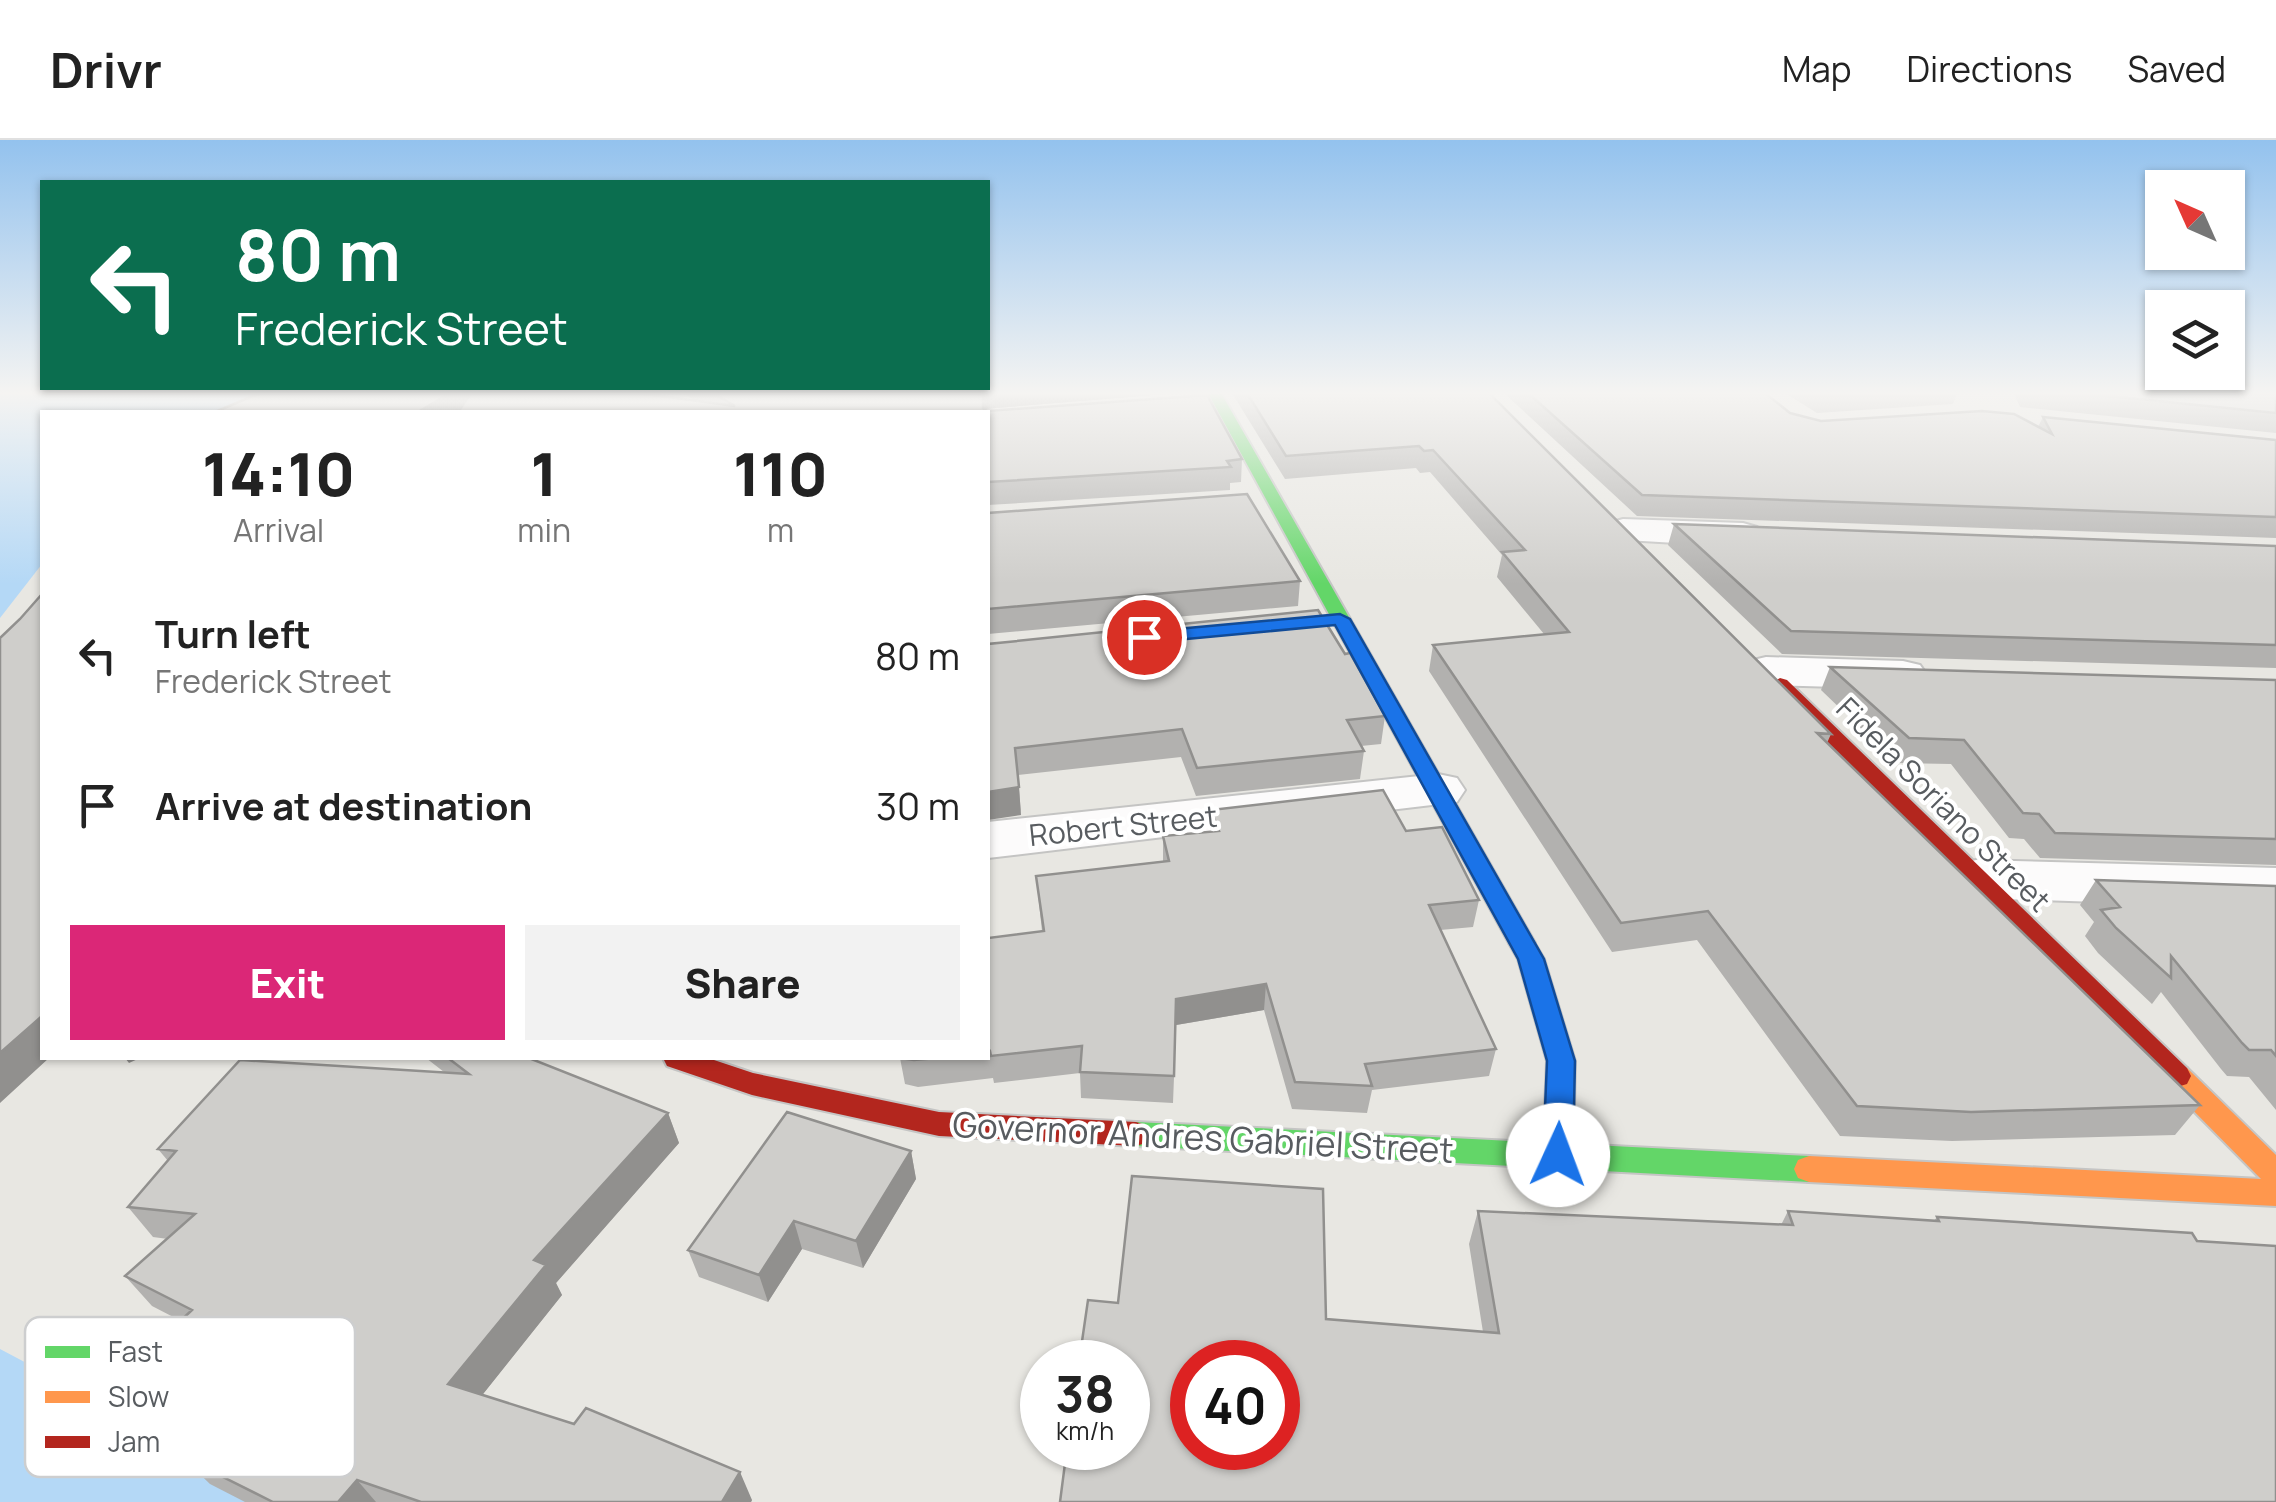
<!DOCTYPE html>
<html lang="en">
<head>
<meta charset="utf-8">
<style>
	:root { --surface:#fff; --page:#f2f2f2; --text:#222; --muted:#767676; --line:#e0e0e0; --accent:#db2777 }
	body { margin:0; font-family:Manrope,sans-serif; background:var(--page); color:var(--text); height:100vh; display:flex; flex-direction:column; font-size:38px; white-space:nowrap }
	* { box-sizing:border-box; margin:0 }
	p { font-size:32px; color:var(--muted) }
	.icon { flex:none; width:55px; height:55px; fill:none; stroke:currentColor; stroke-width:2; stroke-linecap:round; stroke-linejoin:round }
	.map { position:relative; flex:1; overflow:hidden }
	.details { position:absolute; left:40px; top:270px; width:950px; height:650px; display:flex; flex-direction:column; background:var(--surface); border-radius:0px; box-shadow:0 2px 8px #0004 }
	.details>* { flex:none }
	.guide { position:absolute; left:40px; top:40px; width:950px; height:210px; border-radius:0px; box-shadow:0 2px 8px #0004; background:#0b6e4f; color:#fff; overflow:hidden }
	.needle { width:65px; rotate:315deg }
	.tools { position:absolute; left:2145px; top:30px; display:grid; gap:20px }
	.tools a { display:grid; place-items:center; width:100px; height:100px; border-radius:0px; background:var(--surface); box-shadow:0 2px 8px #0004; font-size:50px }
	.speed { position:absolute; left:1020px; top:1200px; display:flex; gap:20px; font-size:50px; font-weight:700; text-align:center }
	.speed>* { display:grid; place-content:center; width:130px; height:130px; border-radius:50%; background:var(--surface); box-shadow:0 2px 8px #0004; line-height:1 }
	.speed small { font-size:25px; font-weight:400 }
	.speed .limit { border:15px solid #d22; background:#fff; color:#111 }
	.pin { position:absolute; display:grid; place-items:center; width:85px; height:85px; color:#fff; margin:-42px; border:5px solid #fff; border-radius:50%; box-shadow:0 2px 10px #0007 }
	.me { position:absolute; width:110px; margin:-55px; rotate:2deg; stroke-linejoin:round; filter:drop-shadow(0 0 8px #0008) }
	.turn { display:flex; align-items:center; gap:35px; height:210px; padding:0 30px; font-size:45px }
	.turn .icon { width:130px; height:130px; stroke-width:2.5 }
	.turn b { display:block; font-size:70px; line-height:85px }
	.eta { display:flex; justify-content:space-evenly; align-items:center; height:170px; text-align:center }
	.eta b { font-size:60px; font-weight:800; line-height:70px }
	.cta { display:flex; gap:20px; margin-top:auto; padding:20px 30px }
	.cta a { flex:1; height:115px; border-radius:0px; background:var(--accent); color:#fff; font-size:40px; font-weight:800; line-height:115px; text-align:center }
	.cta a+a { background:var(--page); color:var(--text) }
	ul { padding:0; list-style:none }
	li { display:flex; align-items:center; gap:30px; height:150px; padding:0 30px }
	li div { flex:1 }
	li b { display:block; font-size:38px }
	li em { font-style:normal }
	header { display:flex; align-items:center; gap:60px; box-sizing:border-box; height:140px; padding:0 50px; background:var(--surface); border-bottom:2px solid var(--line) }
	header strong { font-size:48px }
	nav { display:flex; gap:55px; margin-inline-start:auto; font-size:35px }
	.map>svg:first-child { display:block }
	.water { fill:#b4d8f6 }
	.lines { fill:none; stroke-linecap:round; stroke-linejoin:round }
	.street-casing { stroke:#c4c4c3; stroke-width:4 }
	.fast-casing { stroke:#c5c5c4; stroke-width:4 }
	.slow-casing { stroke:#c5c5c4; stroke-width:4 }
	.jam-casing { stroke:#c5c5c4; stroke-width:4 }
	.street { fill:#fcfbfb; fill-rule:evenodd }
	.fast { fill:#63d668; fill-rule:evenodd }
	.slow { fill:#ff974d; fill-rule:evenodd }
	.jam { fill:#b3261e; fill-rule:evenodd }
	.wall { fill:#b2b1af }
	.shaded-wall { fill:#91908e }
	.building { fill:#cfcecb; stroke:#91908e; stroke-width:2.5; fill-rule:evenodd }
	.route { fill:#1a73e8; stroke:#114b97; stroke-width:2.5 }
	.labels { text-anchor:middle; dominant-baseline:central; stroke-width:8; stroke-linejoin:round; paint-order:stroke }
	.street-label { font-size:30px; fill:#585c60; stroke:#fff }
	.near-street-label { font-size:35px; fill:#585c60; stroke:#fff }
	.key { fill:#fff; stroke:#cdcecf; stroke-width:2.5 }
	.key-label { font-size:28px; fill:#585c60 }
</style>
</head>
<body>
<header>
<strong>Drivr</strong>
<nav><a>Map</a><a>Directions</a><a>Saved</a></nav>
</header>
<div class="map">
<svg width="2276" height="1362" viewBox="0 0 2276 1362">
	<rect width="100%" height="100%" fill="#e8e7e2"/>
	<path class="water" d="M0,253H299L259,272H42V424L0,478Z
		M0,1209L289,1362H0Z"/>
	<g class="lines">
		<defs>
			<path id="street" d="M1623,379L1743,383L1757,387L1763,395L1757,403L1743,407L1609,399L1603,391L1609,383Z
				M1766,517L1903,521L1920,525L1927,535L1920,545L1903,549L1766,545L1749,541L1743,531L1749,521Z
				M1438,634L1457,638L1465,650L1457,662L988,718V682Z
				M1976,720L2276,728V768L1976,758L1955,753L1947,739L1955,725Z"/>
			<path id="fast" d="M1208,253H1221L1535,803L1531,809H1513L1509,803Z
				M1136,982L1809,1016L1820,1020L1824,1029L1820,1038L1809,1042L1136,1006L1126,1003L1121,994L1126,985Z"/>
			<path id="slow" d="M2177,925L2187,928L2276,1015V1066L1809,1042L1798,1038L1794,1029L1798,1020L1809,1016L2261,1039L2167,944L2163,936L2167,928Z"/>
			<path id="jam" d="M1780,538L1787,540L2187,928L2191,936L2187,944L2177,947L2167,944L1773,548L1770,544Z
				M1522,794L1531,797L1544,819L1575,921L1573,1015L1569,1024L1558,1027L1547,1024L1543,1015L1547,921L1518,819L1509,803L1513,797Z
				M663,918H708L753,933L939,972L1136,982L1146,985L1151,994L1146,1003L1136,1006L939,996L752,955L667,926Z"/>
		</defs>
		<use href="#street" class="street-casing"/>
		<use href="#fast" class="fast-casing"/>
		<use href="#slow" class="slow-casing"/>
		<use href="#jam" class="jam-casing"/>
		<use href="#street" class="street"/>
		<use href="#fast" class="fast"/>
		<use href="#slow" class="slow"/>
		<use href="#jam" class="jam"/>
	</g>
	<path class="wall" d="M683,253H1178L984,269L987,271L1242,319L1241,342L1230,343V350L988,365V272H215L477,255L695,261Z
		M1232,253H1489L1831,594L1827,603L2200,965L2175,995L1952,1001L1840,996L1697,800L1612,812L1429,531L1433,505L1544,494L1497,437L1502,415L1430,332L1420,333L1416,328L1285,339Z
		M1504,253H1765L1790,273L1821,281L2038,287L2043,277L2276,300V398L1637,376Z
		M1785,253H1957L1953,264L1817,273Z
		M2014,253H2276V293L2020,267Z
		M988,373L1300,441L1298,466L988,494V496Z
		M1674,384L2276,406V528L1782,514L1668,405Z
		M988,504L1385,576L1381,604L1361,606L1364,611L1360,639L1196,656L1181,617L1018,635L1021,675Z
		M1830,527L2276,540V725L2040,718L2024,699L2009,698L1951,624L1897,623L1821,550Z
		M1211,670L1406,691L1479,760L1473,787L1440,790L1496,909L1489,936L1372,950L1367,973L1292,969L1264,870L1176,885L1173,963L1081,958L1080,933L994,943L993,938L918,947L905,944L900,918H988V798L1042,791L1036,736L1163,721V696L1210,692Z
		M2096,740L2276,746V970L2249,937L2227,936L2221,929L2161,852L2152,864L2098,813L2085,796L2094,782L2080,765Z
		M426,918H529L668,973L679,1003L556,1143L562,1155L482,1255L752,1360L751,1362H245L210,1344L181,1316L207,1289L153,1263L124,1234L181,1181L152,1166L125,1136L168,1099L153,1097L128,1067L168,1021L158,1009L444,932Z
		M911,1011L916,1039L863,1128L802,1109L768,1162L699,1137L688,1110Z
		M1478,1071L1781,1085L1788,1071L1934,1081L1937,1077L2276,1362L1118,1163L1483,1192L1469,1104Z"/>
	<path class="shaded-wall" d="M450,253H470L473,264L459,272H418Z
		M972,253H1178L984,269Z
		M1019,647L1021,675L988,680V652Z
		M1266,844L1264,870L1176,885V859Z
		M42,876V918H49L0,963V913Z
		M125,918H140L129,923Z
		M668,973L679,1003L556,1143L562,1155L468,1273L448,1244L534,1120Z
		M911,1011L916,1039L863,1128L856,1101Z
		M794,1081L802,1109L768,1162L759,1135Z
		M740,1332L752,1360L751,1362H722Z
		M357,1340L376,1362H338Z"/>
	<path class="building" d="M260,253H450L418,272H215Z
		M471,253H638L735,266L713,253H972L983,255V268L987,271L1207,255L1242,319L1227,321L1231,327L988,342V272H458Z
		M1247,253H1489L1831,594L1817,593L2200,965L1971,972L1857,966L1708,771L1621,783L1433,505L1569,492L1502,412L1525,410L1433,310L1424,311L1419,306L1286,316Z
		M1528,253H1765L1790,273L1821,281L1982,271L2014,274L2052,294L2043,277L2276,300V377L1642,355Z
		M2079,253H2276V273Z
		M1247,354L1300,441L988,469V373Z
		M1674,384L2276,406V505L1791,491Z
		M42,454V876L0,913V498L20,479Z
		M1318,470L1345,514L1350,513L1385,576L1347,580L1364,611L1197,628L1182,589L1015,608L1019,647L988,652V504Z
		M1830,527L2276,540V699L2055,693L2039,674L2023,673L1964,600L1909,598Z
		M1383,650L1406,691L1442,687L1479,760L1429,765L1496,909L1365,924L1372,946L1295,942L1266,844L1176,859L1174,936L1080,932L1082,906L991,916L990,911L988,912V798L1044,791L1036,736L1169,721L1163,696L1219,691L1211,670Z
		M2096,740L2276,746V916L2271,910H2249L2242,903L2171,816V838L2116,788L2101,770L2120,767Z
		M448,918H529L668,973L534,1120L546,1125L448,1244L574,1284L586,1268L740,1332L722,1362H421L357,1340L338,1362H273L181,1316L217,1279L124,1234L192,1170L125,1136L195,1074L128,1067L176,1011L158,1009L240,920L469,934Z
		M900,918H937L914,920Z
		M787,972L911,1011L856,1101L794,1081L759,1135L688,1110Z
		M1132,1036L1323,1049L1326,1179L1499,1193L1478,1071L1793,1085L1788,1071L1939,1081L1937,1077L2192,1093L2197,1101L2276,1106V1362H1060L1067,1308H1128V1222H1079L1088,1160L1118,1163ZM1192,1222H1278V1308H1192Z"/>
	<linearGradient id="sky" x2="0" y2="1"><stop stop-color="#93c2ee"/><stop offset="0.57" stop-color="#f5f4f2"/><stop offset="1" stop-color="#f5f4f2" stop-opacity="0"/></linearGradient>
	<rect width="2276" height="444" fill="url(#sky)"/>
	<path class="route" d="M1340,474L1350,479L1544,819L1575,921L1573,1015L1569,1024L1558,1027L1548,1024L1543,1015L1547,921L1518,819L1335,485L1144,503L1135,497L1144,492Z"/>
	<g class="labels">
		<g class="street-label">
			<text transform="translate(1944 664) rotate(45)">Fidela Soriano Street</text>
			<text transform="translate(1123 685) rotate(-6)">Robert Street</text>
		</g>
		<g class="near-street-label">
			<text transform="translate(1203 997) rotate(3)">Governor Andres Gabriel Street</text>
		</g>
	</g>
	<rect x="25" y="1177" width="330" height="160" rx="15" class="key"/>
	<rect x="45" y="1206" width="45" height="12" fill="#63d668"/>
	<rect x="45" y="1251" width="45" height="12" fill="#ff974d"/>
	<rect x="45" y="1296" width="45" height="12" fill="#b3261e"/>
	<g class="key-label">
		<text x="108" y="1222">Fast</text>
		<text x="108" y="1267">Slow</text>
		<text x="108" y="1312">Jam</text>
	</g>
</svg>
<div class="tools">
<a><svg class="needle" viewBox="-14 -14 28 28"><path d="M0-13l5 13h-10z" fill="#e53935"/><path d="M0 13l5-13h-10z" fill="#767676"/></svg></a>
<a><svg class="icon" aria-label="layers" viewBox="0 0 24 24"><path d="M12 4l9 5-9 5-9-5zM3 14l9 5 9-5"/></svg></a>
</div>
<div class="speed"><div>38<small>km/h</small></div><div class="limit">40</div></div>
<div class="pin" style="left:1144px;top:497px;background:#d93025"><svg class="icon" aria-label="arrive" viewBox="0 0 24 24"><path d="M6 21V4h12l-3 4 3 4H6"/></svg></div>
<svg class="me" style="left:1558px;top:1015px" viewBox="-20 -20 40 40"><circle r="19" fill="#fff"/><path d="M0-13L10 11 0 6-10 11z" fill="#1a73e8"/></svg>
<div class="guide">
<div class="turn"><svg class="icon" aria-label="left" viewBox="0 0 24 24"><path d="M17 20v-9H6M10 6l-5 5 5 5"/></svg><div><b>80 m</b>Frederick Street</div></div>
</div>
<section class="details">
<div class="eta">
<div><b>14:10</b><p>Arrival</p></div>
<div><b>1</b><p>min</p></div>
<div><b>110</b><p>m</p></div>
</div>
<ul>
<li><svg class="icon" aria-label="left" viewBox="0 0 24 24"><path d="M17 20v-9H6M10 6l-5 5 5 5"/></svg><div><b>Turn left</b><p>Frederick Street</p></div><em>80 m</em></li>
<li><svg class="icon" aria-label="arrive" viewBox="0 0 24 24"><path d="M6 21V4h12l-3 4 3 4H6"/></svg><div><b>Arrive at destination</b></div><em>30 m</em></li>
</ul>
<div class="cta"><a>Exit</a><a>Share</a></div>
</section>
</div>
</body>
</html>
